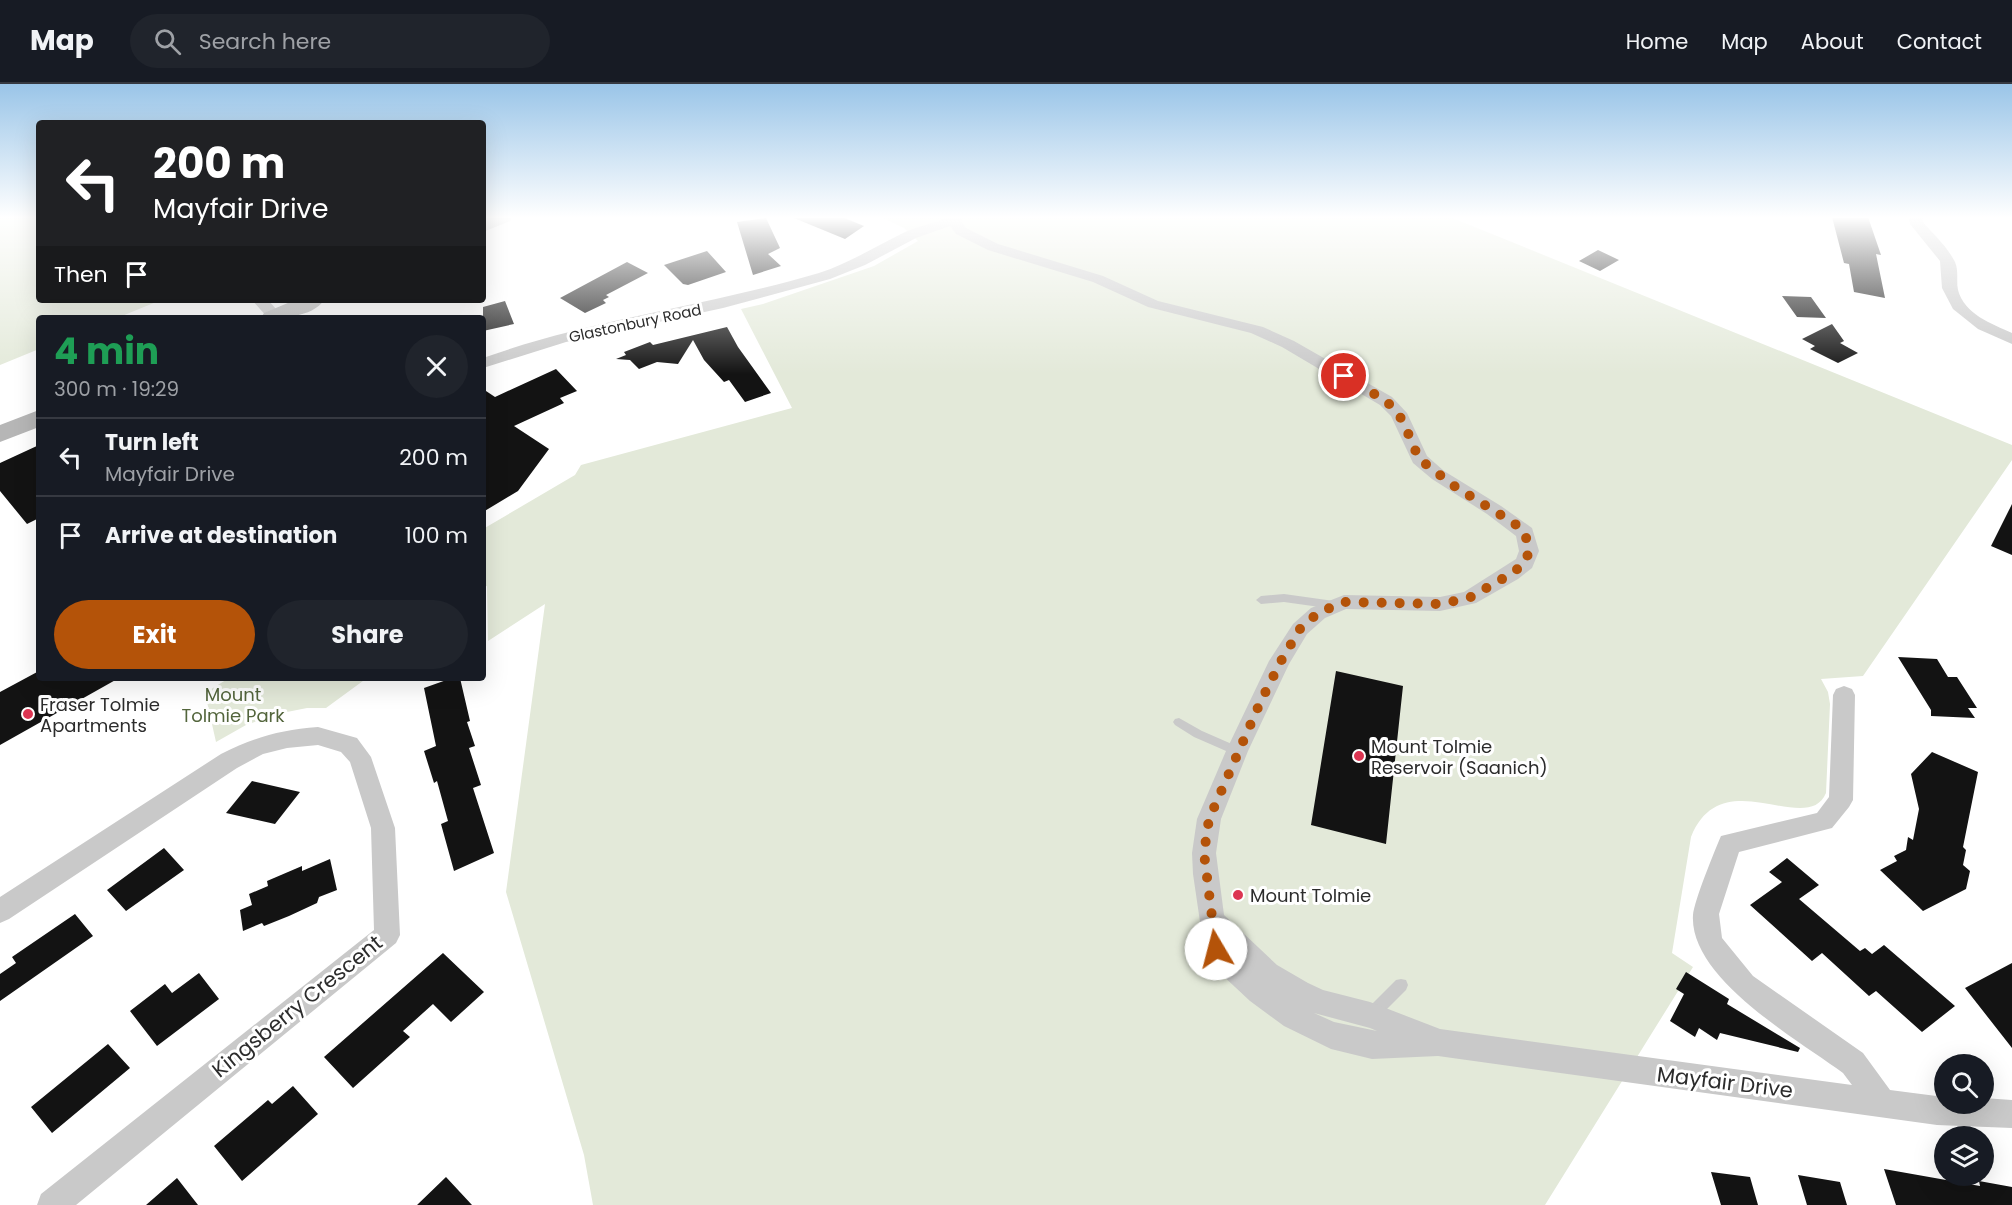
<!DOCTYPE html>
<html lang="en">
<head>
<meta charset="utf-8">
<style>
	:root { --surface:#171b24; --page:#20242c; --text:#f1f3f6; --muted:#9ea1a6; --line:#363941; --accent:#b45309 }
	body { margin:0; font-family:Poppins,sans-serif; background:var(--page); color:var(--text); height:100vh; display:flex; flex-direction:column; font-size:22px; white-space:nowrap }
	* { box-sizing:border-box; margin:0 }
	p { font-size:20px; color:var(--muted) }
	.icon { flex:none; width:33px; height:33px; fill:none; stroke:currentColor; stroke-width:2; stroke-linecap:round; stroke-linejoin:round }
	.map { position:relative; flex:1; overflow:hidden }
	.panel { position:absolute; left:36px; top:231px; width:450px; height:366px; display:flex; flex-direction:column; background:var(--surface); border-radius:6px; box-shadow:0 6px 24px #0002 }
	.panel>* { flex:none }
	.banner { position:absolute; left:36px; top:36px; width:450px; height:183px; border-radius:6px; box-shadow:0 6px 24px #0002; background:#202124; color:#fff; overflow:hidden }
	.controls { position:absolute; left:1934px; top:970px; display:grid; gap:12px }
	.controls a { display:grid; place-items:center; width:60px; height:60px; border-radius:50%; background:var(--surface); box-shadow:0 6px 24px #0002; font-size:30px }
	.pin { position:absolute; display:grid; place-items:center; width:51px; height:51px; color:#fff; margin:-26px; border:3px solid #fff; border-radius:50%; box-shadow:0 2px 6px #0007 }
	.me { position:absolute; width:66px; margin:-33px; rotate:352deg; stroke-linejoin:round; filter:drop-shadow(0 0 4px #0008) }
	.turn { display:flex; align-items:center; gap:21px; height:126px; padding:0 18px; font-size:27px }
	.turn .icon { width:78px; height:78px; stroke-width:2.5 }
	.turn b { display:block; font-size:42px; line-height:51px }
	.then { display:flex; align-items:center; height:57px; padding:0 18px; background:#0003; gap:12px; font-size:22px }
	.round { display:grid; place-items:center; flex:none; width:63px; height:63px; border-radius:32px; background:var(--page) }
	.headline { display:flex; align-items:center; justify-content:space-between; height:102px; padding:0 18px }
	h1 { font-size:36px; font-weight:700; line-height:45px; color:#1e9e55 }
	.cta { display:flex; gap:12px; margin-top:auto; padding:12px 18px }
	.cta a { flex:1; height:69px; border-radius:36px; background:var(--accent); color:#fff; font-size:24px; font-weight:700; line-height:69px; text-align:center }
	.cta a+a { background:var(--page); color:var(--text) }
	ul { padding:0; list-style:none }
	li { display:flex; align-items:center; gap:18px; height:78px; padding:0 18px; border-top:2px solid var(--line) }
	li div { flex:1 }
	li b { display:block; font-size:22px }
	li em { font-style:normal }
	header { display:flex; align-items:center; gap:36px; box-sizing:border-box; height:84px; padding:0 30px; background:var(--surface); border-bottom:2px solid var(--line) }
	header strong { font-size:28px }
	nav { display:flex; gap:33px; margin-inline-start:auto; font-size:21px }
	.search { width:420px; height:54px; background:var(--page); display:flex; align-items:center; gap:15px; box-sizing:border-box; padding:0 21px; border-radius:33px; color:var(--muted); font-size:22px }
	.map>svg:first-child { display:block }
	.green { fill:#e3e9d9 }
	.building { fill:#131313 }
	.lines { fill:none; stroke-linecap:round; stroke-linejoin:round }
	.service { fill:#c9c9c9; fill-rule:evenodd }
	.minor { fill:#c9c9c9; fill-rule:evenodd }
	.secondary { fill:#b6b6b6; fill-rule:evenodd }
	.route { stroke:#b45309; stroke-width:10; stroke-dasharray:0 18 }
	.poi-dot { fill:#dc3552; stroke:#fff; stroke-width:2 }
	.labels { text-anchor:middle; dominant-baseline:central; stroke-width:6; stroke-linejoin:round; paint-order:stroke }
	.far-street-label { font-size:15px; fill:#2c2c2c; stroke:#fff }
	.park-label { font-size:18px; fill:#53653c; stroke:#fff }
	.poi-label { font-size:18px; fill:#2c2c2c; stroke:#fff; text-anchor:start }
	.near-street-label { font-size:21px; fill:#2c2c2c; stroke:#fff }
</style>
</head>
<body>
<header>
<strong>Map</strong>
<div class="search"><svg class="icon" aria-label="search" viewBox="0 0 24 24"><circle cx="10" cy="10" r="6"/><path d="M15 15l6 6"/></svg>Search here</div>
<nav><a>Home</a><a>Map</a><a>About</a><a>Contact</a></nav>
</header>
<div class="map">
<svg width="2012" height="1121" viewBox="0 0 2012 1121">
	<rect width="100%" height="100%" fill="#fff"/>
	<path class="green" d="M0,133H39V216H161L117,234H39V265L0,281Z
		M881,133H1450L2012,361V376L1863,592L1821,595L1828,608L1830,620L1826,709C1807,754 1722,676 1691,753L1672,869L1693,883L1545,1121H593L584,1071L506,808L545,520L488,557L487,502L483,503V445L575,391L581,381L792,324L741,225L763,220L874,182L918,157L904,144Z
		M229,594H367L326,624H307L277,630L246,641L216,658L205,609Z"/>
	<path class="building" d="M842,133L864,142L845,155L794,134Z
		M1832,133H1868L1881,171L1876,170L1885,214L1854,208L1849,180L1844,179Z
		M766,134L780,164L768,170L781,182L753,191L737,138Z
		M1598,166L1619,176L1600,187L1579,177Z
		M707,167L726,188L688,201L683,200L664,181Z
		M627,178L648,189L606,211L609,213L603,216L606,219L585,229L560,214Z
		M1782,212L1811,213L1826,234L1797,233Z
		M505,217L514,240L483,247V223Z
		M1832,240L1844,257L1840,259L1858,269L1838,279L1810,265L1815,262L1802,255Z
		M727,243L738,263L771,309L745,318L729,296L724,298L704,276L693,256L678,280L657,278L639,285L630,276L616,275L626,271L624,268L650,258L653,261Z
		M556,285L577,307L560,314L564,319L514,342L549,365L518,407L483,428V305L495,313Z
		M39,361V434L27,440L0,407V379Z
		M2012,420V471L1991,462Z
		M1898,573L1937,575L1948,593H1957L1977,624H1968L1975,634L1931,632V626Z
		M39,587V594H119L0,661V608Z
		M1336,587L1403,602L1386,760L1311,741Z
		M452,594H460L470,637L467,638L475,662L469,664L481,701L473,704L494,769L454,787L441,740L448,737L437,697L434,699L424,667L436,662L424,604Z
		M1932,668L1978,688L1963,763L1966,766L1963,781L1970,787L1966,805L1923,827L1880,786L1897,777L1894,772L1906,766L1908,753L1913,756L1919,725L1911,690Z
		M252,697L300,708L275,740L226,729Z
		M164,764L184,786L126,827L107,806Z
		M1787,774L1819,801L1799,815L1860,867L1865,864L1872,870L1884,861L1955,922L1922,948L1876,907L1869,912L1822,869L1812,877L1750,821L1782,798L1769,788Z
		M330,775L337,806L319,813L317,819L289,832L264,842L262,839L243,847L240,826L252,821L249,810L268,802L267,797L302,782V787Z
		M75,830L93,852L0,917V890L16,879L12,873Z
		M443,869L484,908L451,938L433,920L403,947L410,953L353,1004L324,973Z
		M2012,879V964L1965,904Z
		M1686,888L1729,915L1727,920L1800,964L1798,968L1720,949L1717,956L1699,944L1695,953L1670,937L1684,910L1676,905Z
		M199,889L219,915L157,962L130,927L165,900L172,909Z
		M108,960L130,984L52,1049L31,1023Z
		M293,1002L318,1030L242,1097L214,1062L268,1016L272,1020Z
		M1884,1085L1980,1102L1979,1097L2012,1103V1121H1896Z
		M1711,1088L1750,1093L1758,1121H1721Z
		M1798,1091L1840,1098L1847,1121H1807Z
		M446,1093L472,1121H417Z
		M177,1094L198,1121H146Z"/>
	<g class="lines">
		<path class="service" d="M1284,510L1334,517L1339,521L1334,525L1284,518L1261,520L1256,516L1261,512Z
			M1179,634L1202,647L1241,664L1243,667L1241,670L1237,672L1233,670L1194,653L1175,641L1173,638L1175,635Z
			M1401,895L1406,896L1408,901L1406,906L1376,936L1371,938L1366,936L1364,931L1366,926L1396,896Z"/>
		<path class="minor" d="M948,133H962L961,137L966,144L998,160L1103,192L1158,217L1263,243L1294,257L1392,313L1407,329L1427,372L1444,387L1501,422L1532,444L1539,467L1532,484L1518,495L1476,519L1440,527L1346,525L1325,534L1307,550L1289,580L1248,667L1221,735L1216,769L1224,831L1277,881L1308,899L1323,906L1370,918L1440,945L1852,1001L1843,989C1798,956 1689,894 1693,831C1694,817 1715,766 1721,752L1817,729L1829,713L1833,611L1836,605L1844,602L1852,605L1855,611L1853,716L1849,723L1832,744L1739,768L1719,830L1722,854L1753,892L1863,969L1890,1006L1944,1013V1020H1983V1014L2012,1016V1044L1937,1041L1438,972L1372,975L1331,965L1284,942L1250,917L1220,889L1204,865L1193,790L1192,769L1197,735L1226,667L1269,577L1293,540L1311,524L1344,511L1440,513L1464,508L1516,475L1519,467L1516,452L1487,430L1432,395L1413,379L1391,332L1380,321L1282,263L1251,249L1148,223L1093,198L988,166L956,150L950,142L916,154L865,181L830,195L723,224L566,258L483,284V274C592,235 708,222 819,189C850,179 876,162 905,148C919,142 935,139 948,133ZM1314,929L1370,944L1377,947L1334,938Z
			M1909,133H1923L1922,137C1933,150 1947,162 1955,178C1959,187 1956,197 1958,206C1964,230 1992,240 2012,249V260L1978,245L1953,225L1942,204L1940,177L1910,140Z
			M252,216H268L284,234H268Z
			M318,643L357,654L371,673L395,744L400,851L396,859L76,1121H37L41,1110L374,846L371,744L350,678L341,668L318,661L287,664L263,670L237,684L9,835L0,839V813L221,670C255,653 280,646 318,643Z"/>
		<path class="secondary" d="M486,133H513L510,137L483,148V135Z
			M295,216H324C312,234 280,234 261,234L264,229Z
			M39,326V343L0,358V341Z"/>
	</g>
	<linearGradient id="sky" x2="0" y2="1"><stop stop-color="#9ac5e8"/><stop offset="0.46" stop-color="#fff"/><stop offset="1" stop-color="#fff" stop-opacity="0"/></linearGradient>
	<rect width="2012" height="290" fill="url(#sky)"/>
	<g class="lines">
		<path class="route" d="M1216,865L1204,769L1209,735L1260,619L1281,577L1300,545L1318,529L1344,518L1440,520L1469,514L1511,490L1525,479L1529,467L1525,449L1514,439L1457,404L1419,375L1405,342L1398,329L1386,317L1344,292"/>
	</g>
	<g class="poi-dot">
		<circle cx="28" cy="630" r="6"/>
		<circle cx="1359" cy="672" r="6"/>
		<circle cx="1238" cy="811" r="6"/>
	</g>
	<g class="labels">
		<g class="far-street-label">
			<text transform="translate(635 239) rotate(-12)">Glastonbury Road</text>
		</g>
		<g class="park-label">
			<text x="233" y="610">Mount<tspan x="233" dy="21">Tolmie Park</tspan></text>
		</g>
		<g class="poi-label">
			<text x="40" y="620">Fraser Tolmie<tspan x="40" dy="21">Apartments</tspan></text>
			<text x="1371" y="662">Mount Tolmie<tspan x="1371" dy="21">Reservoir (Saanich)</tspan></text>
			<text x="1250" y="811">Mount Tolmie</text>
		</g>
		<g class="near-street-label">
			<text transform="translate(297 922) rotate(-39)">Kingsberry Crescent</text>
			<text transform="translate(1725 998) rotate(7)">Mayfair Drive</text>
		</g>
	</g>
</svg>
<div class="controls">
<a><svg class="icon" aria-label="search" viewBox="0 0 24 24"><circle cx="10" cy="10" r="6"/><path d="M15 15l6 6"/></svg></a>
<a><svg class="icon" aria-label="layers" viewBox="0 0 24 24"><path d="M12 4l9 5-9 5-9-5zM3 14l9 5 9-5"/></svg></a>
</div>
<div class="pin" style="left:1344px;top:292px;background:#d93025"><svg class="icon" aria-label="arrive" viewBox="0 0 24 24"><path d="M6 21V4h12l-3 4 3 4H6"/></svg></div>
<svg class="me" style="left:1216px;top:865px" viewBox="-20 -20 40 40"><circle r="19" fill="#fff"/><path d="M0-13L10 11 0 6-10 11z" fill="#b45309"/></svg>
<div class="banner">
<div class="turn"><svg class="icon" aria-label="left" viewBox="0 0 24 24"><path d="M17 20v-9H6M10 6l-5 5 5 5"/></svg><div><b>200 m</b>Mayfair Drive</div></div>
<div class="then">Then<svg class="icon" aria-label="arrive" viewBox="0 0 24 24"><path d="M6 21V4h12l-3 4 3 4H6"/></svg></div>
</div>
<section class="panel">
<div class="headline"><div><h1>4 min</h1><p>300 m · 19:29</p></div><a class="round"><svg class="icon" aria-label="close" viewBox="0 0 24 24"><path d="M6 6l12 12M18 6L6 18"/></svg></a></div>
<ul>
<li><svg class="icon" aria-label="left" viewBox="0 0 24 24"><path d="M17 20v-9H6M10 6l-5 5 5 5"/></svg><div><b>Turn left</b><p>Mayfair Drive</p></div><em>200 m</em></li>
<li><svg class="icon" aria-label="arrive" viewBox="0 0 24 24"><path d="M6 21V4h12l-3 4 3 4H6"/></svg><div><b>Arrive at destination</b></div><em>100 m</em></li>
</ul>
<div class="cta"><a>Exit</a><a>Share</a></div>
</section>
</div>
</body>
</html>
